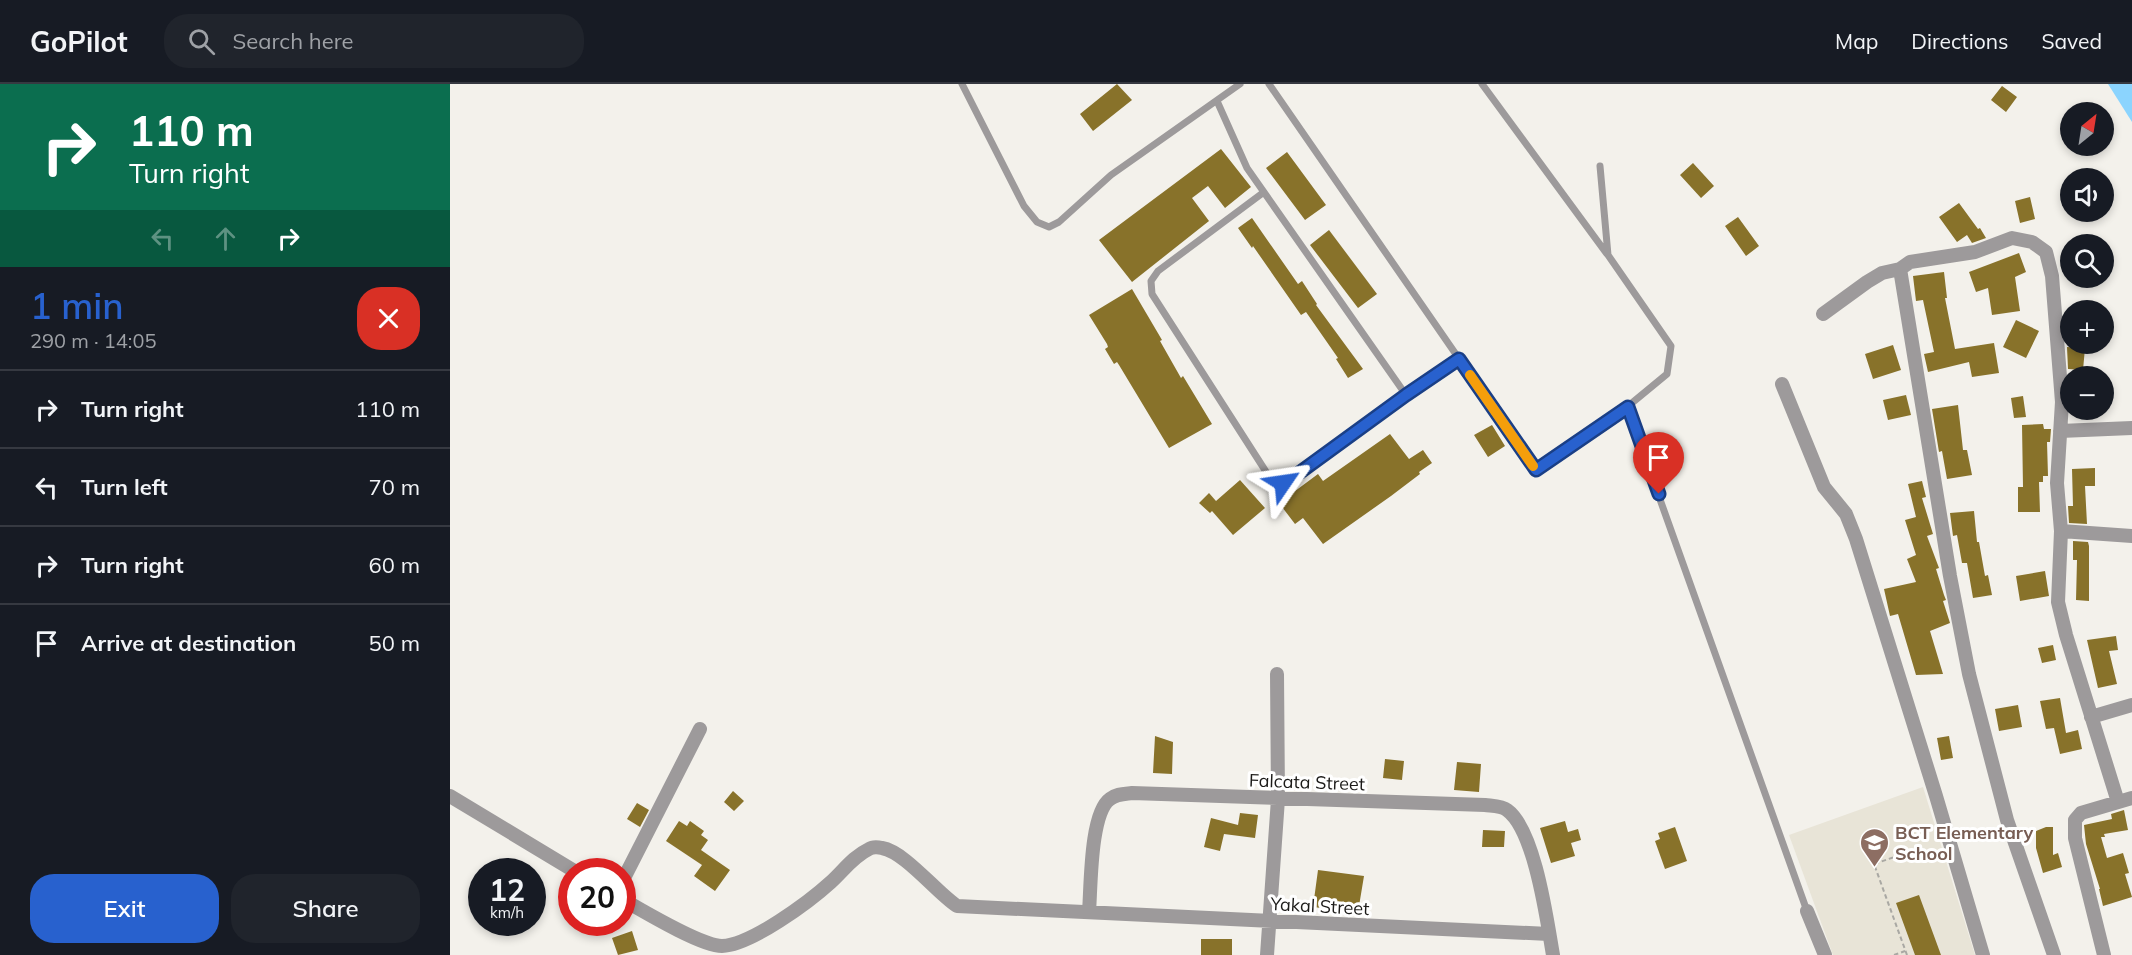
<!DOCTYPE html>
<html lang="en">
<head>
<meta charset="utf-8">
<style>
	:root { --surface:#171b24; --page:#20242c; --text:#f1f3f6; --muted:#9ea1a6; --line:#363941; --accent:#2861ce }
	body { margin:0; font-family:Mulish,sans-serif; background:var(--page); color:var(--text); height:100vh; display:flex; flex-direction:column; font-size:22px; white-space:nowrap }
	* { box-sizing:border-box; margin:0 }
	p { font-size:20px; color:var(--muted) }
	.icon { flex:none; width:33px; height:33px; fill:none; stroke:currentColor; stroke-width:2; stroke-linecap:round; stroke-linejoin:round }
	.map { position:relative; flex:1; overflow:hidden }
	.panel { display:flex; flex-direction:column; background:var(--surface); width:450px }
	.panel>* { flex:none }
	.guide { background:#0b6e4f; color:#fff; overflow:hidden }
	.needle { width:39px; rotate:30deg }
	.buttons { position:absolute; left:1610px; top:18px; display:grid; gap:12px }
	.buttons a { display:grid; place-items:center; width:54px; height:54px; border-radius:50%; background:var(--surface); box-shadow:0 3px 9px #0003; font-size:30px }
	.speed { position:absolute; left:18px; top:774px; display:flex; gap:12px; font-size:30px; font-weight:700; text-align:center }
	.speed>* { display:grid; place-content:center; width:78px; height:78px; border-radius:50%; background:var(--surface); box-shadow:0 3px 9px #0003; line-height:1 }
	.speed small { font-size:15px; font-weight:400 }
	.speed .limit { border:9px solid #d22; background:#fff; color:#111 }
	.pin { position:absolute; display:grid; place-items:center; width:51px; height:51px; color:#fff; margin:-62px -26px; border-radius:50% 50% 50% 0; rotate:-45deg; box-shadow:0 0 6px #0007 }
	.pin .icon { rotate:45deg }
	.me { position:absolute; width:66px; margin:-33px; rotate:58deg; stroke-linejoin:round; filter:drop-shadow(0 0 4px #0008) }
	.turn { display:flex; align-items:center; gap:21px; height:126px; padding:0 30px; font-size:27px }
	.turn .icon { width:78px; height:78px; stroke-width:2.5 }
	.turn b { display:block; font-size:42px; line-height:51px }
	.lanes { display:flex; align-items:center; height:57px; padding:0 30px; background:#0003; justify-content:center; gap:30px; direction:ltr }
	.lanes .off { opacity:.35 }
	.round { display:grid; place-items:center; flex:none; width:63px; height:63px; border-radius:24px; background:var(--page) }
	.headline { display:flex; align-items:center; justify-content:space-between; height:102px; padding:0 30px }
	h1 { font-size:36px; font-weight:600; line-height:45px; color:var(--accent) }
	.primary-button { display:flex; gap:12px; margin-top:auto; padding:12px 30px }
	.primary-button a { flex:1; height:69px; border-radius:24px; background:var(--accent); color:#fff; font-size:24px; font-weight:600; line-height:69px; text-align:center }
	.primary-button a+a { background:var(--page); color:var(--text) }
	ul { padding:0; list-style:none }
	li { display:flex; align-items:center; gap:18px; height:78px; padding:0 30px; border-top:2px solid var(--line) }
	li div { flex:1 }
	li b { display:block; font-size:22px }
	li em { font-style:normal }
	header { display:flex; align-items:center; gap:36px; box-sizing:border-box; height:84px; padding:0 30px; background:var(--surface); border-bottom:2px solid var(--line) }
	header strong { font-size:28px }
	nav { display:flex; gap:33px; margin-inline-start:auto; font-size:21px }
	.search { width:420px; height:54px; background:var(--page); display:flex; align-items:center; gap:15px; box-sizing:border-box; padding:0 21px; border-radius:24px; color:var(--muted); font-size:22px }
	main { display:flex; flex:1; min-height:0 }
	.map>svg:first-child { display:block }
	.built { fill:#e8e4d7 }
	.water { fill:#8bd4fe }
	.building { fill:#88722a }
	.lines { fill:none; stroke-linecap:round; stroke-linejoin:round }
	.path { stroke:#a9a8a3; stroke-width:2; stroke-dasharray:4.5 3; stroke-linecap:butt }
	.lane { stroke:#9d9a9b; stroke-width:7 }
	.street { stroke:#9d9a9b; stroke-width:14 }
	.route-casing { stroke:#1a3f86; stroke-width:15 }
	.route { stroke:#2861ce; stroke-width:10 }
	.slow { stroke:#f59e0b; stroke-width:10 }
	.labels { text-anchor:middle; dominant-baseline:central; stroke-width:6; stroke-linejoin:round; paint-order:stroke }
	.street-label { font-size:18px; fill:#1c1b19; stroke:#fff }
	.education-label { font-size:18px; font-weight:bold; fill:#785e54; stroke:#fff; text-anchor:start }
</style>
</head>
<body>
<header>
<strong>GoPilot</strong>
<div class="search"><svg class="icon" aria-label="search" viewBox="0 0 24 24"><circle cx="10" cy="10" r="6"/><path d="M15 15l6 6"/></svg>Search here</div>
<nav><a>Map</a><a>Directions</a><a>Saved</a></nav>
</header>
<main>
<section class="panel">
<div class="guide">
<div class="turn"><svg class="icon" aria-label="right" viewBox="0 0 24 24"><path d="M7 20v-9h11M14 6l5 5-5 5"/></svg><div><b>110 m</b>Turn right</div></div>
<div class="lanes"><svg class="icon off" aria-label="left" viewBox="0 0 24 24"><path d="M17 20v-9H6M10 6l-5 5 5 5"/></svg><svg class="icon off" aria-label="ahead" viewBox="0 0 24 24"><path d="M12 20V5M6 11l6-6 6 6"/></svg><svg class="icon" aria-label="right" viewBox="0 0 24 24"><path d="M7 20v-9h11M14 6l5 5-5 5"/></svg></div>
</div>
<div class="headline"><div><h1>1 min</h1><p>290 m · 14:05</p></div><a class="round" style="background:#d93025;color:#fff"><svg class="icon" aria-label="close" viewBox="0 0 24 24"><path d="M6 6l12 12M18 6L6 18"/></svg></a></div>
<ul>
<li><svg class="icon" aria-label="right" viewBox="0 0 24 24"><path d="M7 20v-9h11M14 6l5 5-5 5"/></svg><div><b>Turn right</b></div><em>110 m</em></li>
<li><svg class="icon" aria-label="left" viewBox="0 0 24 24"><path d="M17 20v-9H6M10 6l-5 5 5 5"/></svg><div><b>Turn left</b></div><em>70 m</em></li>
<li><svg class="icon" aria-label="right" viewBox="0 0 24 24"><path d="M7 20v-9h11M14 6l5 5-5 5"/></svg><div><b>Turn right</b></div><em>60 m</em></li>
<li><svg class="icon" aria-label="arrive" viewBox="0 0 24 24"><path d="M6 21V4h12l-3 4 3 4H6"/></svg><div><b>Arrive at destination</b></div><em>50 m</em></li>
</ul>
<div class="primary-button"><a>Exit</a><a>Share</a></div>
</section>
<div class="map">
<svg width="1682" height="871" viewBox="0 0 1682 871">
	<rect width="100%" height="100%" fill="#f3f1eb"/>
	<path class="built" d="M1473,703L1525,871H1383L1339,751Z"/>
	<path class="water" d="M1658,0H1682V38Z"/>
	<path class="building" d="M667,0L682,16L643,47L630,30Z
		M1552,2L1567,13L1556,28L1541,16Z
		M771,65L801,103L775,124L758,102L742,114L759,137L682,198L649,156Z
		M837,68L876,121L855,136L816,84Z
		M1243,79L1264,102L1251,114L1230,91Z
		M1580,113L1585,135L1570,139L1565,117Z
		M1509,119L1528,145L1530,144L1536,154L1522,159L1517,151L1507,158L1489,133Z
		M1288,133L1309,162L1296,172L1275,142Z
		M802,134L848,200L852,197L867,220L866,221L913,285L898,294L886,275L888,274L856,228L851,231L803,162L802,164L788,144Z
		M879,146L927,210L908,224L860,161Z
		M1569,169L1576,188L1565,193L1570,227L1542,231L1538,204L1526,208L1519,188Z
		M1494,188L1497,214H1495L1505,265L1544,259L1549,289L1522,293L1519,278L1478,288L1474,270L1484,268L1473,216L1466,217L1463,192Z
		M682,205L712,256L710,257L731,294L733,292L762,340L719,364L669,281L667,278L664,280L655,265L658,263L657,260L639,231Z
		M1566,236L1589,247L1576,274L1553,263Z
		M1443,261L1451,286L1423,295L1415,270Z
		M1617,263L1635,264L1633,286L1618,285Z
		M1456,311L1461,331L1438,336L1433,316Z
		M1573,312L1576,333L1564,334L1561,314Z
		M1508,321L1513,366H1517L1522,391L1497,395L1492,367L1489,368L1482,325Z
		M1593,340L1594,345H1601L1600,358H1597L1598,392H1593V398H1589L1590,428H1568V403H1573L1572,341Z
		M1042,341L1055,362L1038,373L1024,351Z
		M940,350L959,375L973,366L982,379L969,388L970,390L941,412L873,460L853,434L845,440L829,419L868,390L873,397Z
		M1645,384V402H1635L1637,440L1619,439L1618,422H1623L1622,385Z
		M790,396L815,424L783,451L762,427L760,429L749,419L759,409L766,417Z
		M1472,397L1476,413L1472,414L1483,450L1477,452L1489,484L1486,485L1494,511L1496,516L1493,517L1500,539L1480,547L1493,590L1466,591L1448,530L1440,532L1434,505L1466,498L1457,475L1466,471L1455,436L1466,433L1458,400Z
		M1524,427L1527,458H1529L1535,492L1538,491L1542,511L1523,514L1517,479H1512L1507,451L1503,452L1500,429Z
		M1623,457L1638,458L1639,462V517L1626,516L1627,476H1623Z
		M1595,487L1599,512L1570,517L1566,492Z
		M1666,552L1668,566L1659,567L1667,600L1648,604L1637,556Z
		M1603,561L1606,576L1592,579L1588,564Z
		M1610,614L1616,649L1628,646L1632,665L1610,670L1604,644L1596,645L1590,617Z
		M1568,621L1572,643L1549,647L1545,625Z
		M705,652L723,658L722,690L703,689Z
		M1499,652L1503,674L1491,676L1487,654Z
		M935,675L954,677L952,696L933,694Z
		M1007,678L1031,680L1029,708L1004,706Z
		M283,707L294,717L284,727L274,718Z
		M187,719L199,726L190,743L177,735Z
		M1674,726L1678,746L1654,750L1655,753H1651L1657,774L1673,769L1679,789L1675,790L1682,813L1653,822L1649,805H1650L1636,760L1634,741L1662,735L1661,730Z
		M790,729L808,731L805,754L774,750L770,767L754,763L761,734L788,741Z
		M229,737L237,742L240,737L254,747L251,751L258,756L251,766L280,786L265,807L244,792L252,781L216,757Z
		M1115,737L1118,748L1128,745L1131,756L1121,759L1125,772L1101,779L1090,744Z
		M1225,743L1237,777L1215,785L1205,757L1210,755L1208,749Z
		M1596,743H1603V771L1608,769L1612,783L1593,789L1586,764V747Z
		M1033,746L1055,747L1054,763H1032Z
		M868,786L914,792L908,828L863,823Z
		M1469,811L1491,871H1465L1446,819Z
		M182,847L188,866L168,871L162,854Z
		M751,855H782V871H751Z"/>
	<g class="lines">
		<path class="path" d="M1444,871L1455,867
			M1457,871L1424,780L1462,767"/>
		<path class="lane" d="M512,0L574,122L587,138L599,143L609,138L661,91L790,0
			M819,0L1086,386L1177,323L1217,290L1221,262L1158,171L1150,82
			M1032,0L1157,170
			M767,17L797,84L956,311
			M814,108L708,187L701,197L702,210L822,397L833,399L849,389L956,311L1009,275
			M1177,323L1357,827"/>
		<path class="street" d="M1450,185L1500,492L1519,590L1557,736L1604,871
			M1373,230L1417,198L1432,189L1450,185L1460,178L1525,168L1562,154L1582,158L1596,168L1602,192L1612,318L1607,399L1611,447L1608,518L1616,551L1668,718
			M1332,300L1374,403L1396,430L1406,455L1486,712L1533,871
			M1610,347L1682,344
			M1611,447L1682,452
			M1641,633L1682,621
			M0,712L126,788
			M172,798L250,645
			M172,815C193,827 251,862 272,862C301,861 359,818 381,798C393,787 404,772 419,765C422,763 428,763 432,764C455,768 486,808 507,822L1099,850
			M1357,827L1375,871
			M639,828C641,803 640,729 660,715C666,710 674,710 682,709L1035,721C1042,722 1052,722 1057,726C1085,746 1097,837 1103,871
			M817,871L828,715L827,590
			M1654,871L1625,754V736L1631,729L1682,714"/>
	</g>
	<g class="lines">
		<defs>
			<path id="route" d="M833,399L849,389L956,311L1009,275L1086,386L1178,323L1209,410"/>
		</defs>
		<use href="#route" class="route-casing"/>
		<use href="#route" class="route"/>
		<path class="slow" d="M1020,291L1083,382"/>
	</g>
	<defs>
		<symbol id="school-pin" viewBox="-11 -11 22 30"><path d="M0 17L-7.5 6A9.5 9.5 0 1 1 7.5 6Z" fill="#8d6e63" stroke="#fff"/><path d="M0-5L7-2L0 1L-7-2ZM-4 1L0 2.5L4 1V4Q0 6-4 4Z" fill="#fff"/></symbol>
	</defs>
	<g fill-rule="evenodd">
		<use href="#school-pin" x="1408" y="742" width="33" height="45"/>
	</g>
	<g class="labels">
		<g class="street-label">
			<text transform="translate(857 698) rotate(2)">Falcata Street</text>
			<text transform="translate(870 822) rotate(3)">Yakal Street</text>
		</g>
		<g class="education-label">
			<text x="1445" y="748">BCT Elementary<tspan x="1445" dy="21">School</tspan></text>
		</g>
	</g>
</svg>
<div class="buttons">
<a><svg class="needle" viewBox="-14 -14 28 28"><path d="M0-13l5 13h-10z" fill="#e53935"/><path d="M0 13l5-13h-10z" fill="#9ea1a6"/></svg></a>
<a><svg class="icon" aria-label="sound" viewBox="0 0 24 24"><path d="M4 9h4l5-4v14l-5-4H4zM17 9q2 3 0 6"/></svg></a>
<a><svg class="icon" aria-label="search" viewBox="0 0 24 24"><circle cx="10" cy="10" r="6"/><path d="M15 15l6 6"/></svg></a>
<a>+</a>
<a>−</a>
</div>
<div class="speed"><div>12<small>km/h</small></div><div class="limit">20</div></div>
<div class="pin" style="left:1209px;top:410px;background:#d93025"><svg class="icon" aria-label="arrive" viewBox="0 0 24 24"><path d="M6 21V4h12l-3 4 3 4H6"/></svg></div>
<svg class="me" style="left:833px;top:399px" viewBox="-20 -20 40 40"><path d="M0-17L14 15 0 8-14 15z" fill="#2861ce" stroke="#fff" stroke-width="4"/></svg>
</div>
</main>
</body>
</html>
